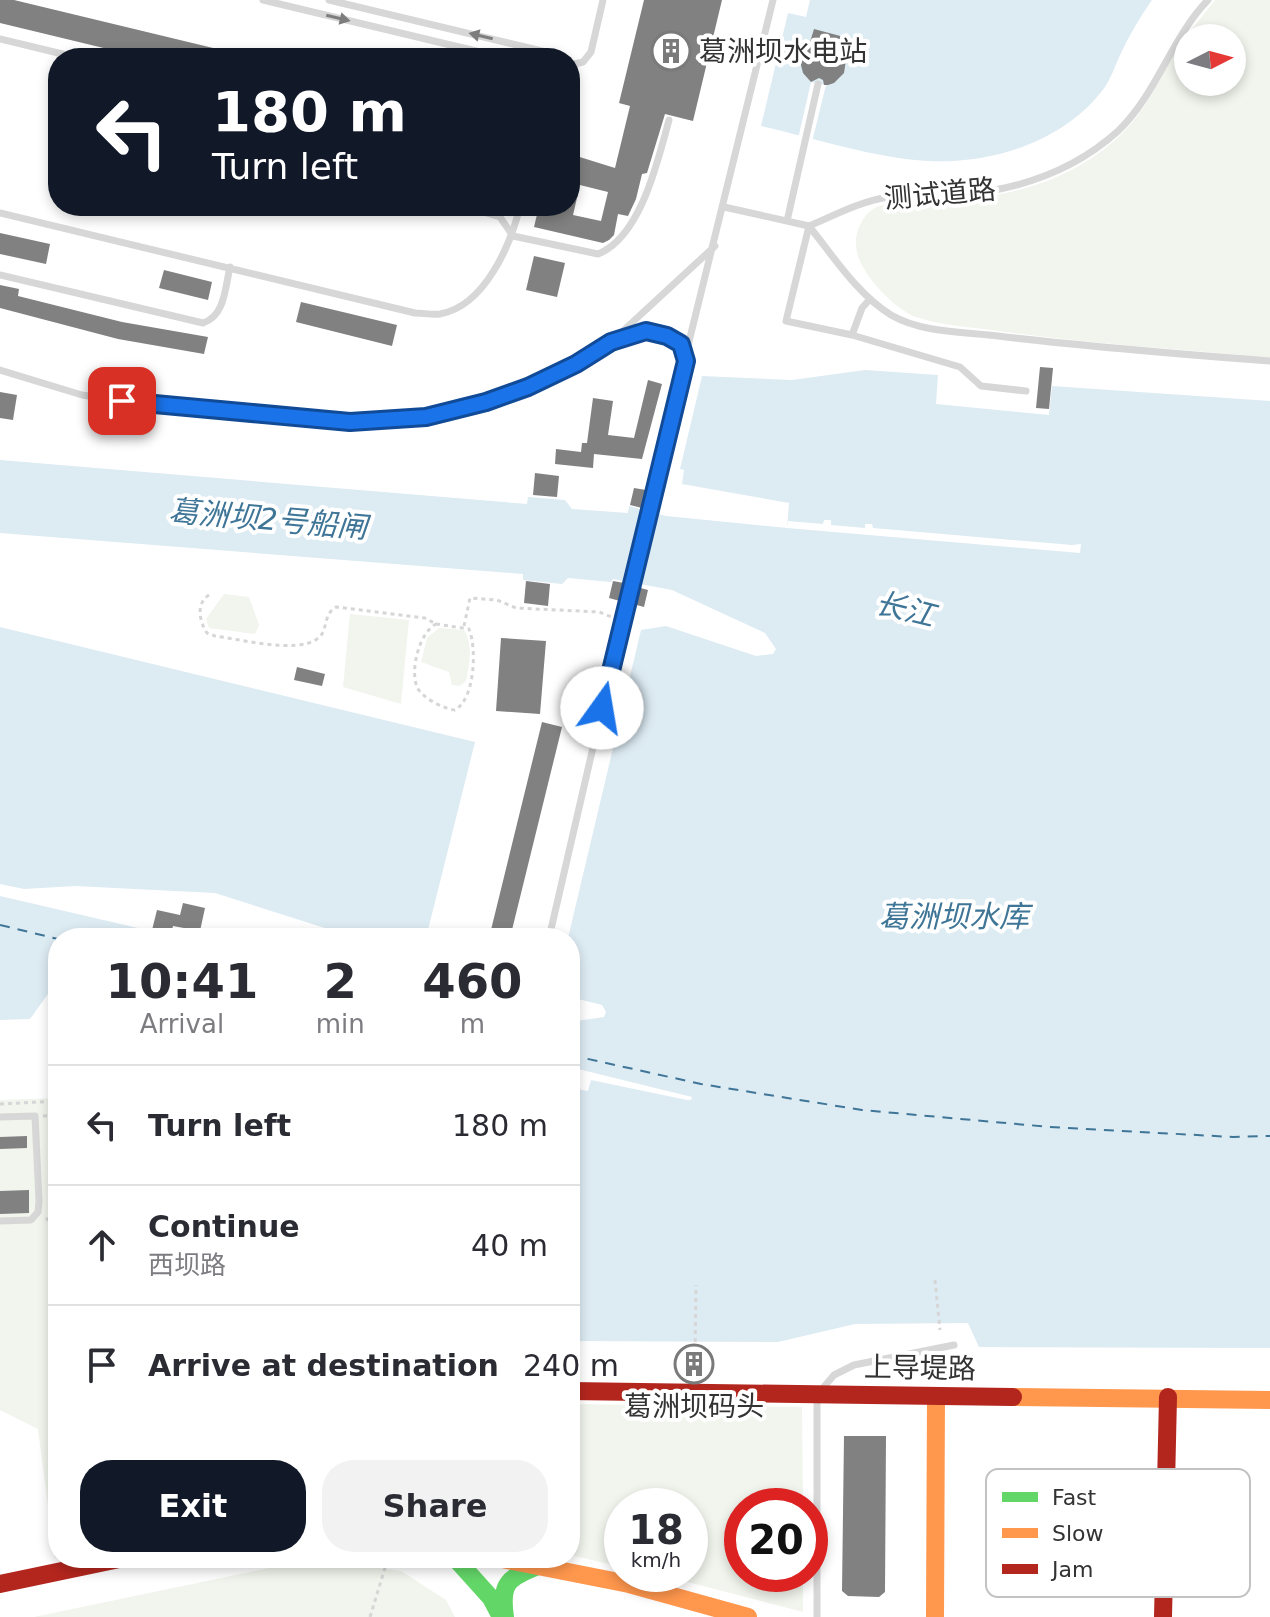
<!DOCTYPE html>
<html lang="en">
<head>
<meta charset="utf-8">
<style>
	:root { --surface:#fff; --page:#f2f2f3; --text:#2b2b33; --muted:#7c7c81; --line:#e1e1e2; --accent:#111827 }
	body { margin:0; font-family:"DejaVu Sans","Noto Sans SC",sans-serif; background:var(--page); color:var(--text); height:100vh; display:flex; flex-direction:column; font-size:30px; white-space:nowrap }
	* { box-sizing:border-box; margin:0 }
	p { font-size:26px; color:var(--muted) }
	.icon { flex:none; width:44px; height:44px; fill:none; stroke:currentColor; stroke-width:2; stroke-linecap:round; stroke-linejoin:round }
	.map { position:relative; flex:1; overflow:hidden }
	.side { position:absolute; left:48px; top:928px; width:532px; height:640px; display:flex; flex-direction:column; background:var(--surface); border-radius:32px; box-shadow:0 4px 12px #0003 }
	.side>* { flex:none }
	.top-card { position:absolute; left:48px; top:48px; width:532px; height:168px; border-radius:32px; box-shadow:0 4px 12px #0003; background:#111827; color:#fff; overflow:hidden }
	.needle { width:52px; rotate:84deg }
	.controls { position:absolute; left:1174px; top:24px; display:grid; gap:16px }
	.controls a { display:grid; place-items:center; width:72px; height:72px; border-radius:50%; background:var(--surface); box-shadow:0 4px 12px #0003; font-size:40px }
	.speed { position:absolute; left:604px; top:1488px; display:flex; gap:16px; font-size:40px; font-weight:700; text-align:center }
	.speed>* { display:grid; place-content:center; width:104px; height:104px; border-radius:50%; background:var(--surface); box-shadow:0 4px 12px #0003; line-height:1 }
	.speed small { font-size:20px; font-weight:400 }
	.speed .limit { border:12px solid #d22; background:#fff; color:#111 }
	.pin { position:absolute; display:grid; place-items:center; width:68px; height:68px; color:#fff; margin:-34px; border-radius:16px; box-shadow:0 4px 12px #0006 }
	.me { position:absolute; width:88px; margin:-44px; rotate:13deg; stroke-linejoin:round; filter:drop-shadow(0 0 6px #0008) }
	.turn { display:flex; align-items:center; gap:28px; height:168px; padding:0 32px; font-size:36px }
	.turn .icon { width:104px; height:104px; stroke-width:2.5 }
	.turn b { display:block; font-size:56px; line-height:68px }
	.eta { display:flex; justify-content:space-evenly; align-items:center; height:136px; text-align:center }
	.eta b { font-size:48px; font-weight:600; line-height:56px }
	.action { display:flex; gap:16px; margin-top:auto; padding:16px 32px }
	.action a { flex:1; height:92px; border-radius:32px; background:var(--accent); color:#fff; font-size:32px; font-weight:600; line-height:92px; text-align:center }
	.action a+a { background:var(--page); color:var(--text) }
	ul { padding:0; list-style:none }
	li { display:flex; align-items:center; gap:24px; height:120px; padding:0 32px; border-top:2px solid var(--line) }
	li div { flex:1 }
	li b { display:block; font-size:30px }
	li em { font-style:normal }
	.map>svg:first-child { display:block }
	.green { fill:#f1f5ed; fill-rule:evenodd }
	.water { fill:#ddebf3 }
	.pier { fill:#fff }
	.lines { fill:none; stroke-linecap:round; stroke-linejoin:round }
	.ferry { stroke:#3f7597; stroke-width:2; stroke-dasharray:10 8; stroke-linecap:butt }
	.building { fill:#818181; fill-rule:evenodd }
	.path { stroke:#d6d6d6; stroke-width:3; stroke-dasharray:4 4; stroke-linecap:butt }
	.lane { stroke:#d7d7d7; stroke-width:7 }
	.fast { stroke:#63d668; stroke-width:18 }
	.slow { stroke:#ff974d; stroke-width:18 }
	.jam { stroke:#b3261e; stroke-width:18 }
	.oneway { fill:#7d7d7d }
	.route-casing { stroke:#114b97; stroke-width:20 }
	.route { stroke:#1a73e8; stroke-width:14 }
	.labels { text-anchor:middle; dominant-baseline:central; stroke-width:8; stroke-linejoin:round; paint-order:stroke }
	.poi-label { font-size:28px; fill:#333; stroke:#fff; text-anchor:start }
	.street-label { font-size:28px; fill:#333; stroke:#fff }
	.water-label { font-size:30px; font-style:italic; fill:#3f7597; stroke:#fff }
	.key { fill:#fff; stroke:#c2c2c2; stroke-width:2 }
	.key-label { font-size:22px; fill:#333 }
</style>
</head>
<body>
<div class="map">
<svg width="1270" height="1617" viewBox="0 0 1270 1617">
	<rect width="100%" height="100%" fill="#fff"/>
	<path class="green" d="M1215,0H1270V358C1180,349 1089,344 999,331C973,327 942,326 916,317C894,309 861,274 857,252C853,237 860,218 873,209C896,196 959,200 987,196C1043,189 1103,162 1138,115C1154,94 1164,70 1178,48C1189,31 1203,16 1215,0ZM1188,38H1232V82H1188Z
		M224,594L249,597L259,625L255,634L209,628L206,619Z
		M350,614L409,620L401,704L343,687Z
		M439,628L464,630C474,647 469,663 466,681L460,686L452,685L449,672L421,662L427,638Z
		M58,1098V1558H55L38,1429L0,1410V1100Z
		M570,1404L802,1407L803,1506H742V1574H803V1612L657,1574H690V1506H622V1567L570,1555Z
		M313,1559L401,1571L446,1600L455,1617H34Z"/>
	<path class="water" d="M810,0H1152C1140,17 1130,34 1121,53C1115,65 1111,80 1102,91C1062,142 992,164 928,161C874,158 814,138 761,126L788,13L806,17Z
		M865,370L938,375L936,404L1049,415L1052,386L1270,401V1348L979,1347L968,1323L855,1324L778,1342L570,1341L571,1088L588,1091L591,1080L687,1100H691L692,1097L570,1067V1022L604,1017L606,1012L602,1005L570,997V938H568L641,630L666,626L756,656L773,654L776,649L765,633L672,590L613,579L611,582L568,578L562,584L523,580V574L0,533V460L527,504L528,497L565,500L572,509L628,513L629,506L666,516L787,528L789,503L682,484L684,470L680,469L702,376L792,380Z
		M0,627L475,742L426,938H356L215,893L75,886L24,889L0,884Z
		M0,896L181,938H58V980L30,1019L0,1020Z"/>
	<path class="pier" d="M811,82L826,85L812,142L798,139Z
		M824,520H831V525L865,528V524H872L873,528L1072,545L1081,544L1080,553L787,528L788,521L823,524Z"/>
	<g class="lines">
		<path class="ferry" d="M0,925L58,939
			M570,1055L701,1084L862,1110L1050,1127L1233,1137L1270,1136"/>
	</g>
	<path class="building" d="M0,0H14L238,54V58H145L0,23Z
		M644,0H722L693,121L665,114L647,173L642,174L636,199L628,216L618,214L614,235L609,240L603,243L534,227L539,206H570V154L615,168L630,106L619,103ZM580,185L608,192L601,221L573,215Z
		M814,29L844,37L841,48L846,60L844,73L834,83L828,85H824L823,80L819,78L811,82L803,73L801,65V58L810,42Z
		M0,233L50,244L46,264L0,254Z
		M534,256L565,263L557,297L526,290Z
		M164,270L212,282L208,300L159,288Z
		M0,285L19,289L18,296L122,322L208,337L204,354L118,339L0,308Z
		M301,302L397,325L392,346L296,322Z
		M1040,367L1053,368L1049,409L1036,408Z
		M648,380L662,384L642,459L594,454L593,468L555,464L556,449L581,452L582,443H587L593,398L613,401L608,435L634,438Z
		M0,392L17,395L13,420L0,418Z
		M535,473L559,476L557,497L533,495Z
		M634,488L646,490L642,508L630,505Z
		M526,581L550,584L548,606L524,603Z
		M613,581L624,583L620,601L609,598Z
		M637,587L648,590L644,607L633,604Z
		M501,638L546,641L540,714L496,711Z
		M297,667L325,674L322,686L294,680Z
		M542,722L562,727L510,938H489Z
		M183,903L205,908L200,931L173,926L171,934L152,930L157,910L180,915Z
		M27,1136V1148L0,1149V1137Z
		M29,1190V1213L0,1214V1191Z
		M676,1357L713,1358V1371H675Z
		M844,1436H886L885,1592L879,1597L848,1596L842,1591Z"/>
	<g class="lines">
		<path class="path" d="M209,595C196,603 199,621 207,633L215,636C239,639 297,654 317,639C329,631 322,615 336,607L425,618L436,624
			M436,624L469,629C477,648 475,699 455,710C444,709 422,698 417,687C410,670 419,633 436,624Z
			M464,626L470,598L497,600L516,608L599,612L614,618
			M0,1104L58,1101
			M43,1116L58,1115
			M46,1218L58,1229
			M935,1280L940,1330
			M695,1358L696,1285
			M370,1617L388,1558"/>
		<path class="lane" d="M263,0L505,58
			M329,0L550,53L555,58
			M1208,0C1171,38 1157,94 1118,131C1074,171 1021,189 962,195C938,197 913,193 889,197C861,201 835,215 809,226C833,256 858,295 891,315C922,333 964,332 998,336C1088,347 1179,354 1270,361
			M0,39L79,58
			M570,65L583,62L591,52L603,0
			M463,206L500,217L513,236L598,254C641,237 658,160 669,120
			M724,207L809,226L786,321L852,335L960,367L981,386L1026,391
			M0,213L415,313C423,313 432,315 440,314C485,306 511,244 520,206
			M787,221L818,84
			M0,275L203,323C225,316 225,288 230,267
			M852,335L862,308L870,299
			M613,341C642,332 653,328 681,344L685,358
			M0,370L82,395L167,407L350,422L426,417L486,402L528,387L576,364L611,342L715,246
			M549,938L652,492L773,0
			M0,1117L35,1116L39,1201L38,1212L31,1220L0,1221
			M817,1617V1395L834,1375L854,1365L954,1345"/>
		<path class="fast" d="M455,1558L491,1598L501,1617
			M505,1617C500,1583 508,1578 538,1566"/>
		<path class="slow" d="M1013,1397L1270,1400
			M497,1558L629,1584L748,1617
			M935,1617L936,1396"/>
		<path class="jam" d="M570,1391L1013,1397
			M0,1584L124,1558
			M1163,1617L1168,1397"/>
	</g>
	<defs><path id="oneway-solid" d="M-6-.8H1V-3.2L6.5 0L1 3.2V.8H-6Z" transform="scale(2)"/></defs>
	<g class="oneway">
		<use href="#oneway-solid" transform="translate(338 18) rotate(13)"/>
		<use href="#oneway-solid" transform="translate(481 36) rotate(-167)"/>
	</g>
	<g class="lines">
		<defs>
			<path id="route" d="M122,401L350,422L426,417L486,402L528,387L576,364L611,342L646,331L667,336L681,344L686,361L602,708"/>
		</defs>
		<use href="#route" class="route-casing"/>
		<use href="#route" class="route"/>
	</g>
	<defs>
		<symbol id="building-ring" viewBox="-11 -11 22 22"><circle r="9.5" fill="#fff" stroke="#7a7a7a" stroke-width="1.5"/><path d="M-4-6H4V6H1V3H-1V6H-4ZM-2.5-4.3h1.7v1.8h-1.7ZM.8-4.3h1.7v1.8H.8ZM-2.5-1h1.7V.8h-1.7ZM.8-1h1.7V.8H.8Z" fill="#7a7a7a"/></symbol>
	</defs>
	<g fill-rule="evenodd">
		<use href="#building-ring" x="649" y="29" width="44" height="44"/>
		<use href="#building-ring" x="672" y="1342" width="44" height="44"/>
	</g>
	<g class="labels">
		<g class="poi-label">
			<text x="699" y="51">葛洲坝水电站</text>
			<text x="694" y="1406" text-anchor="middle">葛洲坝码头</text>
		</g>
		<g class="street-label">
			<text transform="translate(940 194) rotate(-5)">测试道路</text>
			<text transform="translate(920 1368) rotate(1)">上导堤路</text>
		</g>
		<g class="water-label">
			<text transform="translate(268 519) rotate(5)">葛洲坝2号船闸</text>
			<text transform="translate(905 609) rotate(14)">长江</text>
			<text x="954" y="916">葛洲坝水库</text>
		</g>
	</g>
	<rect x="986" y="1469" width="264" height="128" rx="12" class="key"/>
	<rect x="1002" y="1492" width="36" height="10" fill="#63d668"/>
	<rect x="1002" y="1528" width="36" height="10" fill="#ff974d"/>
	<rect x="1002" y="1564" width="36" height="10" fill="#b3261e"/>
	<g class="key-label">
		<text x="1052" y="1505">Fast</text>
		<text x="1052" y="1541">Slow</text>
		<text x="1052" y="1577">Jam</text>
	</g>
</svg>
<div class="controls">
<a><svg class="needle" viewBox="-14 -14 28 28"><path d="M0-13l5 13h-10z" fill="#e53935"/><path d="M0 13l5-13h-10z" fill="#7c7c81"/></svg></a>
</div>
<div class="speed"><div>18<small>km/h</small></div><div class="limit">20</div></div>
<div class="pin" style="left:122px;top:401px;background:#d93025"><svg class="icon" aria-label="arrive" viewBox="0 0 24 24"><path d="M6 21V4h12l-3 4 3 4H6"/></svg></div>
<svg class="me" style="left:602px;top:708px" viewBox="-20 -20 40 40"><circle r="19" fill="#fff"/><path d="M0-13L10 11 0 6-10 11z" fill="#1a73e8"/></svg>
<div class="top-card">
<div class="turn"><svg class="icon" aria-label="left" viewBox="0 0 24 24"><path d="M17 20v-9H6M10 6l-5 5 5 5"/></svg><div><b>180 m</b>Turn left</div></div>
</div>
<section class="side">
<div class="eta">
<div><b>10:41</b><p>Arrival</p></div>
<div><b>2</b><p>min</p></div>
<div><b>460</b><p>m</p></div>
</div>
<ul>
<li><svg class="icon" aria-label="left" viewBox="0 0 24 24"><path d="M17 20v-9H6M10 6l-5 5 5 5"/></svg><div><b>Turn left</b></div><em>180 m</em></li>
<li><svg class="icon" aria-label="ahead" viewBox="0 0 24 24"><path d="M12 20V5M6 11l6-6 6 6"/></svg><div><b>Continue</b><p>西坝路</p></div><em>40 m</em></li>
<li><svg class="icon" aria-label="arrive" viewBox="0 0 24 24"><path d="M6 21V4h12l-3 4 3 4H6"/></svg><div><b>Arrive at destination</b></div><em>240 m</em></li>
</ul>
<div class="action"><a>Exit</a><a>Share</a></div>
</section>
</div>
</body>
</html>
